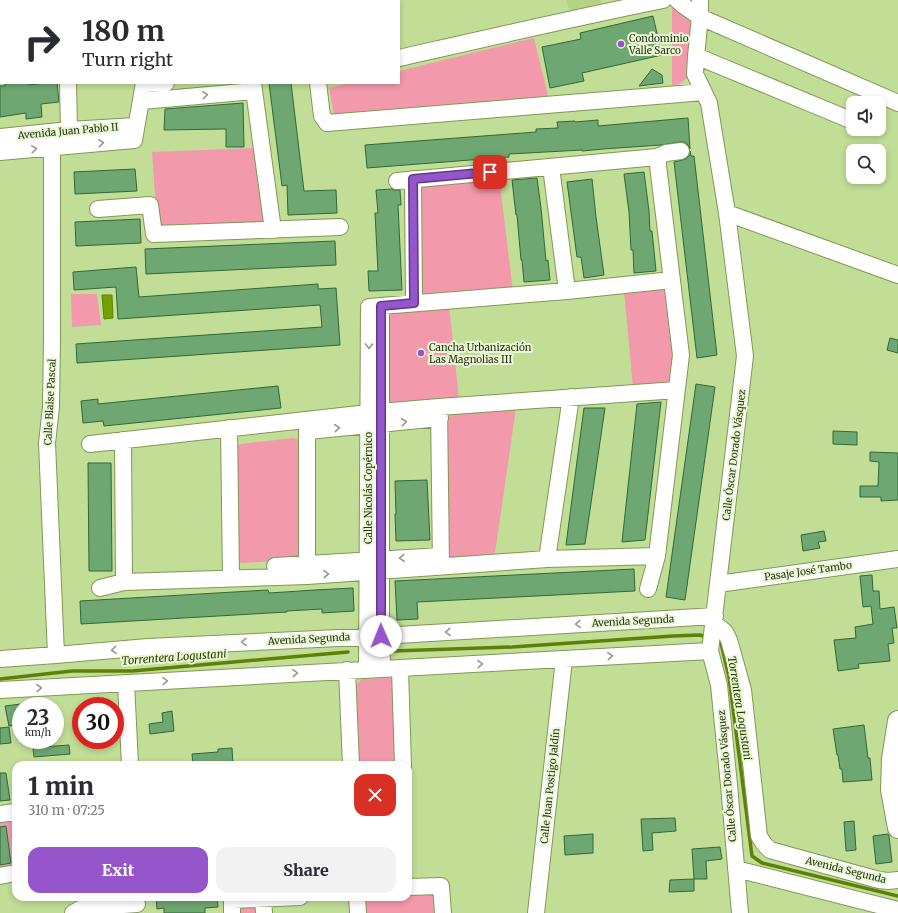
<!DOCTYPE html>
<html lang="en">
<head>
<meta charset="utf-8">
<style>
	:root { --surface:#fff; --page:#f2f2f3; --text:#2b2b33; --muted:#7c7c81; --accent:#9556cc }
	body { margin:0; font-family:Merriweather,serif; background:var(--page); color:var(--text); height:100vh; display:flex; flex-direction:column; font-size:15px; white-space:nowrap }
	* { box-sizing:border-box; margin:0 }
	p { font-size:13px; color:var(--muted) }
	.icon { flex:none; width:22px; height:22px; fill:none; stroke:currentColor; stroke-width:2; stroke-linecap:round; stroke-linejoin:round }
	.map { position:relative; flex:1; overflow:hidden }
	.details { position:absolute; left:12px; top:761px; width:400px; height:140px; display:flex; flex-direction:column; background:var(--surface); border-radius:12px; box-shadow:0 2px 6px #0003 }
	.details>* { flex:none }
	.guide { position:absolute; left:0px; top:0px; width:400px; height:84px; box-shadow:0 2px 6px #0003; background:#fff; color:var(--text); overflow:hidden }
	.fabs { position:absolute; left:846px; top:96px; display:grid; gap:8px }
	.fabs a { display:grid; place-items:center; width:40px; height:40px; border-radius:8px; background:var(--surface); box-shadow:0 2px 6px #0003; font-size:20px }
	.speed { position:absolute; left:12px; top:697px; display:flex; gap:8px; font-size:20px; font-weight:700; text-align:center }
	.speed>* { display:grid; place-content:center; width:52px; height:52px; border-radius:50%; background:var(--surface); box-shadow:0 2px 6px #0003; line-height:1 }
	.speed small { font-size:10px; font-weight:400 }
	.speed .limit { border:6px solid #d22; background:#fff; color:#111 }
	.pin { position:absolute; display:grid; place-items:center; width:34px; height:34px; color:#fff; margin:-17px; border-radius:8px; box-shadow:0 2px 6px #0006 }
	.me { position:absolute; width:44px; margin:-22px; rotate:359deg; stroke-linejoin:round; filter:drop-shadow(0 0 3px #0008) }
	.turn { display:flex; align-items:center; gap:14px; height:84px; padding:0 16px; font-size:18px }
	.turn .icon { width:52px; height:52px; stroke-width:2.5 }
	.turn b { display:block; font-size:28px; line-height:34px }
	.round { display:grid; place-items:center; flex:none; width:42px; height:42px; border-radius:12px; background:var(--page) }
	.summary { display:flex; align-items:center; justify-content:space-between; height:68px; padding:0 16px }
	h1 { font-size:24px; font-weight:800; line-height:30px }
	.cta { display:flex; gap:8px; margin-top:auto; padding:8px 16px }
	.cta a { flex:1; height:46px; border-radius:12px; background:var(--accent); color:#fff; font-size:16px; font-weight:800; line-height:46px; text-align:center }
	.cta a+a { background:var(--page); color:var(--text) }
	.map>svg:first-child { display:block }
	.built { fill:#b5d385 }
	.green { fill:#f299ac }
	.water { fill:#76a000; stroke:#5f7f07 }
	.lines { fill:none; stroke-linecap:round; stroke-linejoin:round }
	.stream { stroke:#5f7f07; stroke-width:3.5 }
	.building { fill:#6fa772; stroke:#316836 }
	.minor-casing { stroke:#7f9955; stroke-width:18 }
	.major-casing { stroke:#7f9955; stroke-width:22 }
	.minor { stroke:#fff; stroke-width:16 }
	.major { stroke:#fff; stroke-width:20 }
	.oneway { stroke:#94998b }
	.route-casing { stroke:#613885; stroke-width:10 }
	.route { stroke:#9556cc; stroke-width:7 }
	.poi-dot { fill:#9556cc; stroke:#e9f8d5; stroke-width:1.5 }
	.labels { text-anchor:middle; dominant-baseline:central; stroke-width:4; stroke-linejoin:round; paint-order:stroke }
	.poi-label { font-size:10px; fill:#293317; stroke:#e9f8d5; text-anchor:start }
	.street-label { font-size:10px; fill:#293317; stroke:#e9f8d5 }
	.water-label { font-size:11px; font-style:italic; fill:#2c3d07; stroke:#e9f8d5 }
</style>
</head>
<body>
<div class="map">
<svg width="898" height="913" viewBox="0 0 898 913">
	<rect width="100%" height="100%" fill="#c1dd96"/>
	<path class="built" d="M566,0H601V3L570,11Z"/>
	<path class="green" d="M672,5L693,24L690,76L680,83L672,86Z
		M534,38L548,96L334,115L329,88L349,83H399V71Z
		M257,148L267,217L262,224L160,226L157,223L152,152Z
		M499,177L513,291L426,294L422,292L420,288V185Z
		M656,289L663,290L669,296L677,355L673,378L668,384L633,387L624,291Z
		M71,294H97L101,325L72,327Z
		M449,305L459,400L396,405L390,403L387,398L386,316L391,311Z
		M516,408L494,560L448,559L447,419L449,414L453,412Z
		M293,438L297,439L300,442L301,556L295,560L243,563L239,562L237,559L236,446L241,444Z
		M388,678H393L400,765H358L354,691L357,684L362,679Z
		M0,817L12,820L16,844V868L0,871Z
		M408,892H435L438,913H364C364,906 364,902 370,897H408Z
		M254,903L259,913H235V909Z"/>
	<path class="water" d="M102,295H112L113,318L104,319Z"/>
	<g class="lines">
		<path class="stream" d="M716,641L721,643L729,677L752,856L762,863L898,896
			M393,651L512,647L673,636L700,635L706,637
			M0,679L72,671H132L348,652"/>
	</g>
	<path class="building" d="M653,16L662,55L582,73L584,81L550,88L542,47L581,39L580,33Z
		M652,69L662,75L663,83L639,86Z
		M5,83H28L29,85L45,83H57L59,102L41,104L42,117L26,119V113L0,117V86H5Z
		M269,83H291L304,191L336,190L337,213L288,215L287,185L282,186Z
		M243,103L244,147H226V129L164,130L165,109Z
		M688,118L690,149L688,145L685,142H680L661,145L603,149L582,151V150L509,154V157L367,168L365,145L536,132V129L558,128L557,122L575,121V122L598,120V126Z
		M690,151L691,156H694L717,355L697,358L674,162L686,159L690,155Z
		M135,169L137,191L75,194L74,172Z
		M644,172L649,211L650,231H652L656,271L634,273L633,250H631L629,212L624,174Z
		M537,178L541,208L546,261L548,260L550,280L524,282L522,260H521L517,215H516L512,180Z
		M592,179L596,217L604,275L584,278L581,257H577L567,182Z
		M392,189L393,190H400L401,205H398L402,290L369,291L368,271H378L375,213H378L376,190Z
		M140,219L141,243L76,246L75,222Z
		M335,241L336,265L146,274L145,249Z
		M136,267L139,297L318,284V289L336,288L340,345L77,363L76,344L322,327L320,305L118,319L116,287L74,290L73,272Z
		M890,338L898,340V353L887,350Z
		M696,384L715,387L685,600L666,597Z
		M278,386L281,408L104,426L103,421L83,423L81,401L98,399V404Z
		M661,402L645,540L622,542L637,404Z
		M584,408H605L585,544L566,545Z
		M833,431L857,432V445L833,444Z
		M870,452L898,453V500L881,501V497H860V486H878L879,462L870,461Z
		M88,463H111L112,571H89Z
		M427,480L430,540L396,541L395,514H396L395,481Z
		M824,531L826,541L818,542L820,548L803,551L801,535Z
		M634,569L635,591L417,602L418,619L397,620L395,581Z
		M872,575L873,591H879L880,609L894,607L897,628H892L894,643L888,644L890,661L858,664L859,668L838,671L834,640L856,638L855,627L873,624L871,606L863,607L860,576Z
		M353,588L354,611L322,613V609L287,611V612L81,624L80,601L268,590L269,593L315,590Z
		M21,704V724L9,726L5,706Z
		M172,711L174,731L150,734L149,724L163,722L162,713Z
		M864,725L868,758H870L872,780L843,782L842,769H840L838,755H837L833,729Z
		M9,727L11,743L0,744V728Z
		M32,740H41L42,747L69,745L70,754L34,757Z
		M232,748L233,765H193L192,754L218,752V749Z
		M0,773H6L10,800L0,801Z
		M675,818L676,831L652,833L653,850L643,851L641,819Z
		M854,821L856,850L846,851L844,822Z
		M6,826L11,863L0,865V827Z
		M593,834V853L565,855L564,836Z
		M888,834L889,836L892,862L876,864L873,836Z
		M720,847L722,859L706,861L707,879H694L692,849Z
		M694,879V891L669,892L670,880Z
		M156,897H217L218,907L205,908V913H164V908L157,909Z"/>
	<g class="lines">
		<defs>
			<path id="minor" d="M67,0V1
				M244,0V1
				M309,0V1
				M677,0L684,6L700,17L898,103
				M700,0V17L696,56L695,74L709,103L727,213L745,356L710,651L719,685L729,785L740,913
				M160,1V0
				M696,56L853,121
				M399,58C487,38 574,18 663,0
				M253,83L273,230
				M318,83L322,116L327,123L704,92
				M144,84L166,83
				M142,101L254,91
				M0,137L69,130L136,126
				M68,139L69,130L68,83
				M52,148V337L51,407L47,443L56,655
				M0,152L134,140L144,83
				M551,167L567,291
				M413,179L414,303
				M397,181L657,157L666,153L681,151
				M98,209L150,205L154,234L340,227
				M727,213L898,275
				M381,306V620L382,669
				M439,408L441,565
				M229,428L231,578
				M308,431L440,418
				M123,440L124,582
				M90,444L368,413L439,407L677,390
				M547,559L571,397
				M275,566L441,556
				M307,574V421
				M718,584L898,559
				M100,588L124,582L307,576L547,559L657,556
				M648,589L657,556L681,355L657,157
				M714,623L725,632L729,640L743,690L759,836L764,844L770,850L879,880L888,881L898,880
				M0,659L56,655L148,647L381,636L715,616
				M400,669L403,765
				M347,670L351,765
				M367,670L369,307L567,291L672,280
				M126,683L130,765
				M0,690L710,651
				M0,814L15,812L16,815
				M736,869L898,910
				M0,876L16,873
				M408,887L441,886L443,913
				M357,897L358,913
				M263,899L264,913
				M73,913L82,908L137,904
				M232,913V900L300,897
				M536,913L564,659"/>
			<path id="major" d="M898,721L892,759L891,790L898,828"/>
		</defs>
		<use href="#minor" class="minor-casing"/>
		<use href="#major" class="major-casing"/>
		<use href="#minor" class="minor"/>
		<use href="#major" class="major"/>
	</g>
	<defs><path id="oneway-chevron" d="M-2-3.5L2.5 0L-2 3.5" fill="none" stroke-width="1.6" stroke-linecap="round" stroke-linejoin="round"/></defs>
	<g class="oneway">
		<use href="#oneway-chevron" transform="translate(205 95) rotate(-5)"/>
		<use href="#oneway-chevron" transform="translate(101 143) rotate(-5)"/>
		<use href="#oneway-chevron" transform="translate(34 149) rotate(-5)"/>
		<use href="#oneway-chevron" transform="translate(369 346) rotate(91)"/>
		<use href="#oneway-chevron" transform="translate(404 422) rotate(-5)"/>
		<use href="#oneway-chevron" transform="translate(337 428) rotate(-5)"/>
		<use href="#oneway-chevron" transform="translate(402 558) rotate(176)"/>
		<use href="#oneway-chevron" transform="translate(326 574) rotate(-4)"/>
		<use href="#oneway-chevron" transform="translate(578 624) rotate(177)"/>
		<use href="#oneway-chevron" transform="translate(448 632) rotate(177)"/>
		<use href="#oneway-chevron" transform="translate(244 642) rotate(177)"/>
		<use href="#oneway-chevron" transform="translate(114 650) rotate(175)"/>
		<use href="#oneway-chevron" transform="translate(610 656) rotate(-3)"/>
		<use href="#oneway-chevron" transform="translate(480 664) rotate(-3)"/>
		<use href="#oneway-chevron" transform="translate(295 673) rotate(-3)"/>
		<use href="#oneway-chevron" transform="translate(165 681) rotate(-3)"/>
		<use href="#oneway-chevron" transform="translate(39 688) rotate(-3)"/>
	</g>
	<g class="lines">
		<defs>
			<path id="route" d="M381,636V306L414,303L413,179L490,172"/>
		</defs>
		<use href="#route" class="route-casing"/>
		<use href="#route" class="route"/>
	</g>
	<g class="poi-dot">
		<circle cx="621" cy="44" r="4"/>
		<circle cx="421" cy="353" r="4"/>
	</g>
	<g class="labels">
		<g class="poi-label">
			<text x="629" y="38">Condominio<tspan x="629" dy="12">Valle Sarco</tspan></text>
			<text x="429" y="347">Cancha Urbanización<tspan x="429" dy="12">Las Magnolias III</tspan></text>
		</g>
		<g class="street-label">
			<text transform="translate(68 131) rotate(-5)">Avenida Juan Pablo II</text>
			<text transform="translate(50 402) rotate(-87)">Calle Blaise Pascal</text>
			<text transform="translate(734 455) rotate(-83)">Calle Óscar Dorado Vásquez</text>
			<text transform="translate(368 488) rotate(-90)">Calle Nicolás Copérnico</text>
			<text transform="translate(808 571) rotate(-8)">Pasaje José Tambo</text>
			<text transform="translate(633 621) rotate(-3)">Avenida Segunda</text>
			<text transform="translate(309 639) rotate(-3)">Avenida Segunda</text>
			<text transform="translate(727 776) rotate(-95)">Calle Óscar Dorado Vásquez</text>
			<text transform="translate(550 786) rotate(-84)">Calle Juan Postigo Jaldín</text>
			<text transform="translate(846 870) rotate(14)">Avenida Segunda</text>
		</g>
		<g class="water-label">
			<text transform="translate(174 657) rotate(-4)">Torrentera Logustani</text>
			<text transform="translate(740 708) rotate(81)">Torrentera Logustani</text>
		</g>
	</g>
</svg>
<div class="fabs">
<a><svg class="icon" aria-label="sound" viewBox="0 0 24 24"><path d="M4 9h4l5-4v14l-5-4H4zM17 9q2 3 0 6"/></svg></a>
<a><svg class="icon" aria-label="search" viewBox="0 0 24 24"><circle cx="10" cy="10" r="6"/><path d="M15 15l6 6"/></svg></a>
</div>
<div class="speed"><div>23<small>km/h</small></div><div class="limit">30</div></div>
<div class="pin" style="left:490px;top:172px;background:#d93025"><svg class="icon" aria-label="arrive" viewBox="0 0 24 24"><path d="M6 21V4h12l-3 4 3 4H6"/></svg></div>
<svg class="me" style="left:381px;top:636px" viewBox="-20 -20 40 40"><circle r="19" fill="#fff"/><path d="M0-13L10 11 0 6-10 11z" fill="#9556cc"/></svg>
<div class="guide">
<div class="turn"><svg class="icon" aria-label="right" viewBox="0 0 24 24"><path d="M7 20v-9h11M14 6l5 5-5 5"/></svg><div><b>180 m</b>Turn right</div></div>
</div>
<section class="details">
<div class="summary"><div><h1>1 min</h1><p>310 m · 07:25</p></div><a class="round" style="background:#d93025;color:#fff"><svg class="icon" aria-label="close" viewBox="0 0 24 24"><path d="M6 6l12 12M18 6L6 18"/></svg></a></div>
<div class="cta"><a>Exit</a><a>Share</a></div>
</section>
</div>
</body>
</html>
